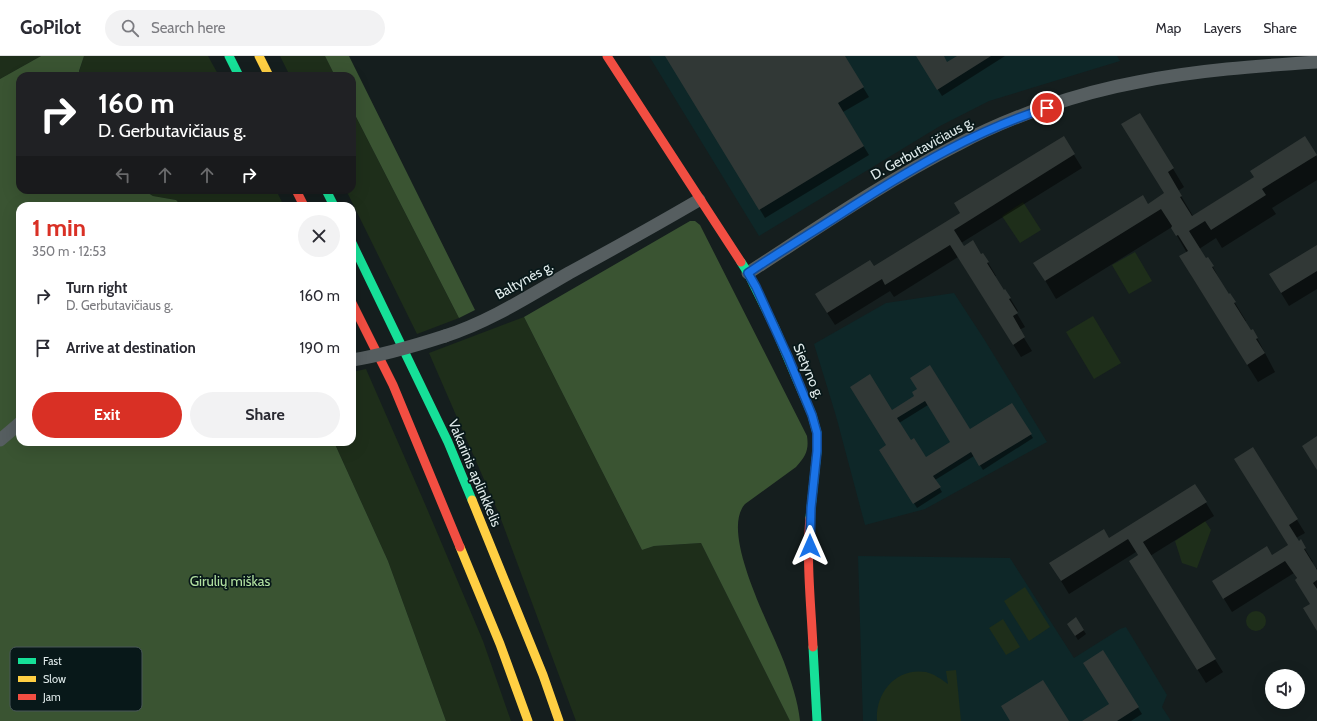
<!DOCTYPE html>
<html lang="en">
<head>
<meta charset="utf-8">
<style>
	:root { --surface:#fff; --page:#f2f2f3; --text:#2b2b33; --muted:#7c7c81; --line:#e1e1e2; --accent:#d93025 }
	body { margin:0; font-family:Cabin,sans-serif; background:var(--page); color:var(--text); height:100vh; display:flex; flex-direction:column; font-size:15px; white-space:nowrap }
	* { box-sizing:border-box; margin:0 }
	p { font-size:13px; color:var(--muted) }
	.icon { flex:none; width:22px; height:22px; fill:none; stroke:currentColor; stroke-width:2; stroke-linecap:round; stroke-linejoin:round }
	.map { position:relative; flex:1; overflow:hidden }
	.drawer { position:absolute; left:16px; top:146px; width:340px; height:244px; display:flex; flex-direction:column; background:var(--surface); border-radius:12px; box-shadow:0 4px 16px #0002 }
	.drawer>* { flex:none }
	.top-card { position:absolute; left:16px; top:16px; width:340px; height:122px; border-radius:12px; box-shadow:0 4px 16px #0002; background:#202124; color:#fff; overflow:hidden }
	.fabs { position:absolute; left:1265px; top:613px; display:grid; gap:8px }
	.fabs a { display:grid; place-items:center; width:40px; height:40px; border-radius:50%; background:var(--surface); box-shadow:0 4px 16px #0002; font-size:20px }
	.pin { position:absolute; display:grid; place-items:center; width:34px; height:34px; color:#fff; margin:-17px; border:2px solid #fff; border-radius:50%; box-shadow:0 1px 4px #0007 }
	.me { position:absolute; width:44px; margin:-22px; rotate:0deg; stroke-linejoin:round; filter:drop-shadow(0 0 3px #0008) }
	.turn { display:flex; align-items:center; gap:14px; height:84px; padding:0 16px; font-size:18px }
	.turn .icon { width:52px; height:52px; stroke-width:2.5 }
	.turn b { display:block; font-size:28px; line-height:34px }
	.lanes { display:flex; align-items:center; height:38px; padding:0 16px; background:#0003; justify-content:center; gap:20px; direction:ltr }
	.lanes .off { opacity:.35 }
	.round { display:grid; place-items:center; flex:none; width:42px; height:42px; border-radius:21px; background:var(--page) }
	.head { display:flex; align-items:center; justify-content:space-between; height:68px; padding:0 16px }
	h1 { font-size:24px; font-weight:800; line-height:30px; color:var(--accent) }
	.primary-button { display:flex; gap:8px; margin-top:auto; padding:8px 16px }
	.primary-button a { flex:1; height:46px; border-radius:24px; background:var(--accent); color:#fff; font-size:16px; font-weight:800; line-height:46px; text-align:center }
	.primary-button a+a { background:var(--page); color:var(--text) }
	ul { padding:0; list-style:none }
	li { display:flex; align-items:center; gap:12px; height:52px; padding:0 16px }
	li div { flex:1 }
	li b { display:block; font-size:15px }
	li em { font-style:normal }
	header { display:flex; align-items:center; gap:24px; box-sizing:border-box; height:56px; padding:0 20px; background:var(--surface); border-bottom:1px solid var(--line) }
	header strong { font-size:19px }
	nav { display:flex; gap:22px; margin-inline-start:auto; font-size:14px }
	.search { width:280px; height:36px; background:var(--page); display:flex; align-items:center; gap:10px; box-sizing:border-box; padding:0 14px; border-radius:22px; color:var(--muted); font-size:15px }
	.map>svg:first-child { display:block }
	.built { fill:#0e2728 }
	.green { fill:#1e2e1a }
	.forest { fill:#3a5432 }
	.shadow { fill:#0007; fill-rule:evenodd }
	.building { fill:#313836; fill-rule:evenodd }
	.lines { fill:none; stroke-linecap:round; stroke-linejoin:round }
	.street { stroke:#565e60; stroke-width:13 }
	.fast { stroke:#16e098; stroke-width:9 }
	.slow { stroke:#ffcf43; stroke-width:9 }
	.jam { stroke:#f24e42; stroke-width:9 }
	.street-bridge { stroke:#565e60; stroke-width:13 }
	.route-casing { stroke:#114b97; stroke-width:10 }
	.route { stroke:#1a73e8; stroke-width:7 }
	.labels { text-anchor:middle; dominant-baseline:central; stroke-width:3.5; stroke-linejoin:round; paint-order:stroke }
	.street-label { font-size:14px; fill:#e0ebeb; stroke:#081819 }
	.park-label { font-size:14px; fill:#b2e1a1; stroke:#081819 }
	.key { fill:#081819; stroke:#495758; stroke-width:1 }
	.key-label { font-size:11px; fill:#e0ebeb }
</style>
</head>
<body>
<header>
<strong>GoPilot</strong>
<div class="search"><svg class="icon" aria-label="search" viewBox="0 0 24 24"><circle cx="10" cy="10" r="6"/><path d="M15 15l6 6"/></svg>Search here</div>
<nav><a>Map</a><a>Layers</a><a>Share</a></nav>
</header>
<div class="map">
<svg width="1317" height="665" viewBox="0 0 1317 665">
	<rect width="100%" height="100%" fill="#151e1e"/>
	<path class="built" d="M649,0H1117L1120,5L989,45L940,70L759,180Z
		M954,237L984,283L1047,386L925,453L865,469L836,360L814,288L886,247Z
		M858,500L1010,502L1074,602L1120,573L1126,571L1167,639L1162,651L1171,665H863Z"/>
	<path class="green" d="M0,0H41L0,23Z
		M84,0H208L219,20H80L79,16Z
		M280,0H325L335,20H290Z
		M352,53L459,262L417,278L346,134H352Z
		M143,134H276L284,150H182L176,144L153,140Z
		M1023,146L1041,174L1020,187L1002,160Z
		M1135,196L1152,225L1129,238L1112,209Z
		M1093,260L1121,307L1094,323L1066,276Z
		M524,261L642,494L654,490L701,487L790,665H576L499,458L429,297Z
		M366,313L425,448L483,585L511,665H446L388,505L334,386H352V316Z
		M1205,465L1211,474L1197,512L1182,507L1175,485Z
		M1025,531L1050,571L1029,585L1004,545Z
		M1246 565a10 10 0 1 1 20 0a10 10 0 1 1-20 0Z
		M1003,563L1020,591L1006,599L989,572Z
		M956,614L961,665H877C875,637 896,611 926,616C934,618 941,623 948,628L946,615Z"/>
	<path class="forest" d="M41,0H84L79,15L80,20H20V134H143L153,140L176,144L182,150H20V386H334L388,505L446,665H0V23Z
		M325,0H349L475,254L459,262L352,53V20H335Z
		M690,165H695L700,169L807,380C809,394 806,400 796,411L745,448C719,477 772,573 784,606C791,625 798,645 800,665H790L701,487L654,490L642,494L524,261Z"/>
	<path class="shadow" d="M666,0H844L869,41L843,56L869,99L765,162Z
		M917,0H942L947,8L959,0H1005L942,40Z
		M1140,58L1184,131L1178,135L1193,160L1255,121L1305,82L1317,101V124L1272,152L1276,158L1222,192L1216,182L1199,193L1206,203L1213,211L1228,240L1230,238L1235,247L1246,265L1244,266L1257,282L1275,316L1258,326L1191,219L1187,197L1172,171L1056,243L1035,207L1148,149L1165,138Z
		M1063,81L1082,112L961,187L964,191L981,199L983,198L996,220L994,221L1004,236L1005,234L1018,255L1016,256L1025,271L1019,274L1032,295L1021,301L958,201L894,241L890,235L835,269L824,252L874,211L961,157Z
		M1317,190V233L1289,250L1278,232Z
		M913,336L970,375L1012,348L1033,382L983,414L974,400L935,424L942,436L917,452L881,394L888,390L892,355L915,340ZM928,349L951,386L926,402L911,386L899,367Z
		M1243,416L1297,464L1305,477L1296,482L1298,486L1300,485L1313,506L1311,507L1315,513L1317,512V574L1311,548L1294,517L1232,556L1221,538L1272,500L1289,490Z
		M1195,429L1214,460L1150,500L1223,616L1206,627L1138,519L1139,500L1136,496L1069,538L1058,520L1109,483Z
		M1076,563L1086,578L1078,584L1068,568Z
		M1103,595L1142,658L1131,665H1084L1110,648Z"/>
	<path class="building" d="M665,0H845L864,31L838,47L864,90L759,154Z
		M916,0H944L947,6L957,0H991L937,34Z
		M1140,57L1174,112L1168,116L1182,140L1180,141L1192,160L1254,121L1250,115L1305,80L1317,99L1262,133L1266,139L1211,174L1205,165L1189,175L1206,202L1208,201L1214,210L1212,211L1229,238L1230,237L1236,246L1234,247L1251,274L1253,273L1258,282L1256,283L1265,297L1247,309L1179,200L1188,195L1178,179L1176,180L1171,172L1172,170L1161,153L1045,225L1033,207L1143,139L1148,148L1164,137L1121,68Z
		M1064,80L1075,98L954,174L964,190L973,184L981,198L983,197L989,206L987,207L1004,234L1005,233L1011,242L1009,243L1018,257L1013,260L1025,281L1013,289L950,189L885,229L882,223L827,257L815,238L870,204L874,210L960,157L954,147Z
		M1317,189V215L1281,237L1269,218Z
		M930,309L970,373L1012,347L1032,378L979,410L971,396L933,420L941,431L913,448L879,394L886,389L850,331L870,318L892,354L914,340L912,336L917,333L910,322ZM925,345L950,386L926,401L914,382L911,384L897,362Z
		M1317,380V414L1302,390Z
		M1253,391L1298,463L1289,469L1299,485L1301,483L1306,492L1304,493L1317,514V524L1313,527L1317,533V575L1303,552L1310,548L1295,524L1297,522L1285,505L1223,543L1212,525L1267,490L1272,499L1288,489L1234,403Z
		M1195,428L1207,446L1143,486L1216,603L1197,614L1129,505L1138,499L1128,483L1061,525L1049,507L1104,473L1109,482Z
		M1076,561L1084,574L1075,580L1067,568Z
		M1103,594L1139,651L1117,665H1082L1109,648L1083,607Z
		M1043,624L1069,665H1010L1001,650Z"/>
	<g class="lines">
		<path class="street" d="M748,217C816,173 884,126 957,89C1011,60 1078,37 1138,26C1197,14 1257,10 1317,6
			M445,280C489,266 529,240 569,217C613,193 656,169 699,144
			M0,384L20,367"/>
		<path class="fast" d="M229,0L239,20
			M326,134L334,150
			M352,187L448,386L472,444
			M741,206L748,217L775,272L812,359L817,377V395L810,462
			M813,591L817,665"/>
		<path class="slow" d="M259,0L269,20
			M472,444L543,619L559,665
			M460,491L500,588L528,665"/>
		<path class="jam" d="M607,0L741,206
			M296,134L304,150
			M352,247L393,329L460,491
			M810,462C806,504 811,549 813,591"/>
		<path class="street-bridge" d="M352,304C384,299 414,290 445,280"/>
	</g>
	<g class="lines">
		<defs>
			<path id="route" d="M810,490L811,452L817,395V377L812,359L788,301L756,231L748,217C782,194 818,173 853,150C914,111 977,74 1047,52"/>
		</defs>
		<use href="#route" class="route-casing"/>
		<use href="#route" class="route"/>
	</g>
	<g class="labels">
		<g class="street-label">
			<text transform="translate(922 92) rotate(-29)">D. Gerbutavičiaus g.</text>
			<text transform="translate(524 224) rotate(-29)">Baltynės g.</text>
			<text transform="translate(809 315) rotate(67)">Sietyno g.</text>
			<text transform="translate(475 417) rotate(67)">Vakarinis aplinkkelis</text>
		</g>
		<g class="park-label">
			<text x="230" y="525">Girulių miškas</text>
		</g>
	</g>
	<rect x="10" y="591" width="132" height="64" rx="6" class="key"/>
	<rect x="18" y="602" width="18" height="6" fill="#16e098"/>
	<rect x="18" y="620" width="18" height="6" fill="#ffcf43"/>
	<rect x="18" y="638" width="18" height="6" fill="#f24e42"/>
	<g class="key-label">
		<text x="43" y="609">Fast</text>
		<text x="43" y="627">Slow</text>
		<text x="43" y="645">Jam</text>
	</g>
</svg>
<div class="fabs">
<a><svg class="icon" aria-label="sound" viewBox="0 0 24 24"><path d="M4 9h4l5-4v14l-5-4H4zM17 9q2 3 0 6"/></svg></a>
</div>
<div class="pin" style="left:1047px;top:52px;background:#d93025"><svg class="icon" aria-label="arrive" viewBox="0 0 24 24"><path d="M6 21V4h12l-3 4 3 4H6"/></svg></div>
<svg class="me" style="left:810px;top:490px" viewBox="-20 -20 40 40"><path d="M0-17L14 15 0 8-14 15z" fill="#1a73e8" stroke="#fff" stroke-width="4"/></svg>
<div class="top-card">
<div class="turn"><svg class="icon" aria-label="right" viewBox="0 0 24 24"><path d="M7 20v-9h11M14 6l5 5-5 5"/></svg><div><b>160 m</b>D. Gerbutavičiaus g.</div></div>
<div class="lanes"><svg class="icon off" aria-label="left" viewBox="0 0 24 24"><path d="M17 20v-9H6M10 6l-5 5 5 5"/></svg><svg class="icon off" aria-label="ahead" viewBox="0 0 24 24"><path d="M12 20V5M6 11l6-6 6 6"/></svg><svg class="icon off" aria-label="ahead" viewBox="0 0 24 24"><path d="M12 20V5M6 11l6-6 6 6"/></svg><svg class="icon" aria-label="right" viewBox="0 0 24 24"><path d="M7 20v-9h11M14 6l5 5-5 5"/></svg></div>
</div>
<section class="drawer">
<div class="head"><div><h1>1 min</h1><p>350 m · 12:53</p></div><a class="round"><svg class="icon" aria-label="close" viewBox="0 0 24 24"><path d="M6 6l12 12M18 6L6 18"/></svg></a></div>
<ul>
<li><svg class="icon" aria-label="right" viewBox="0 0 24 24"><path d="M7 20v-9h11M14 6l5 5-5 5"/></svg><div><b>Turn right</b><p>D. Gerbutavičiaus g.</p></div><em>160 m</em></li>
<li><svg class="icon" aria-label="arrive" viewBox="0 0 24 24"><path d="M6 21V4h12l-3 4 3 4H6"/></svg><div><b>Arrive at destination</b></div><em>190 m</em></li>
</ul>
<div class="primary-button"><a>Exit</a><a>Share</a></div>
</section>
</div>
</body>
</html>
